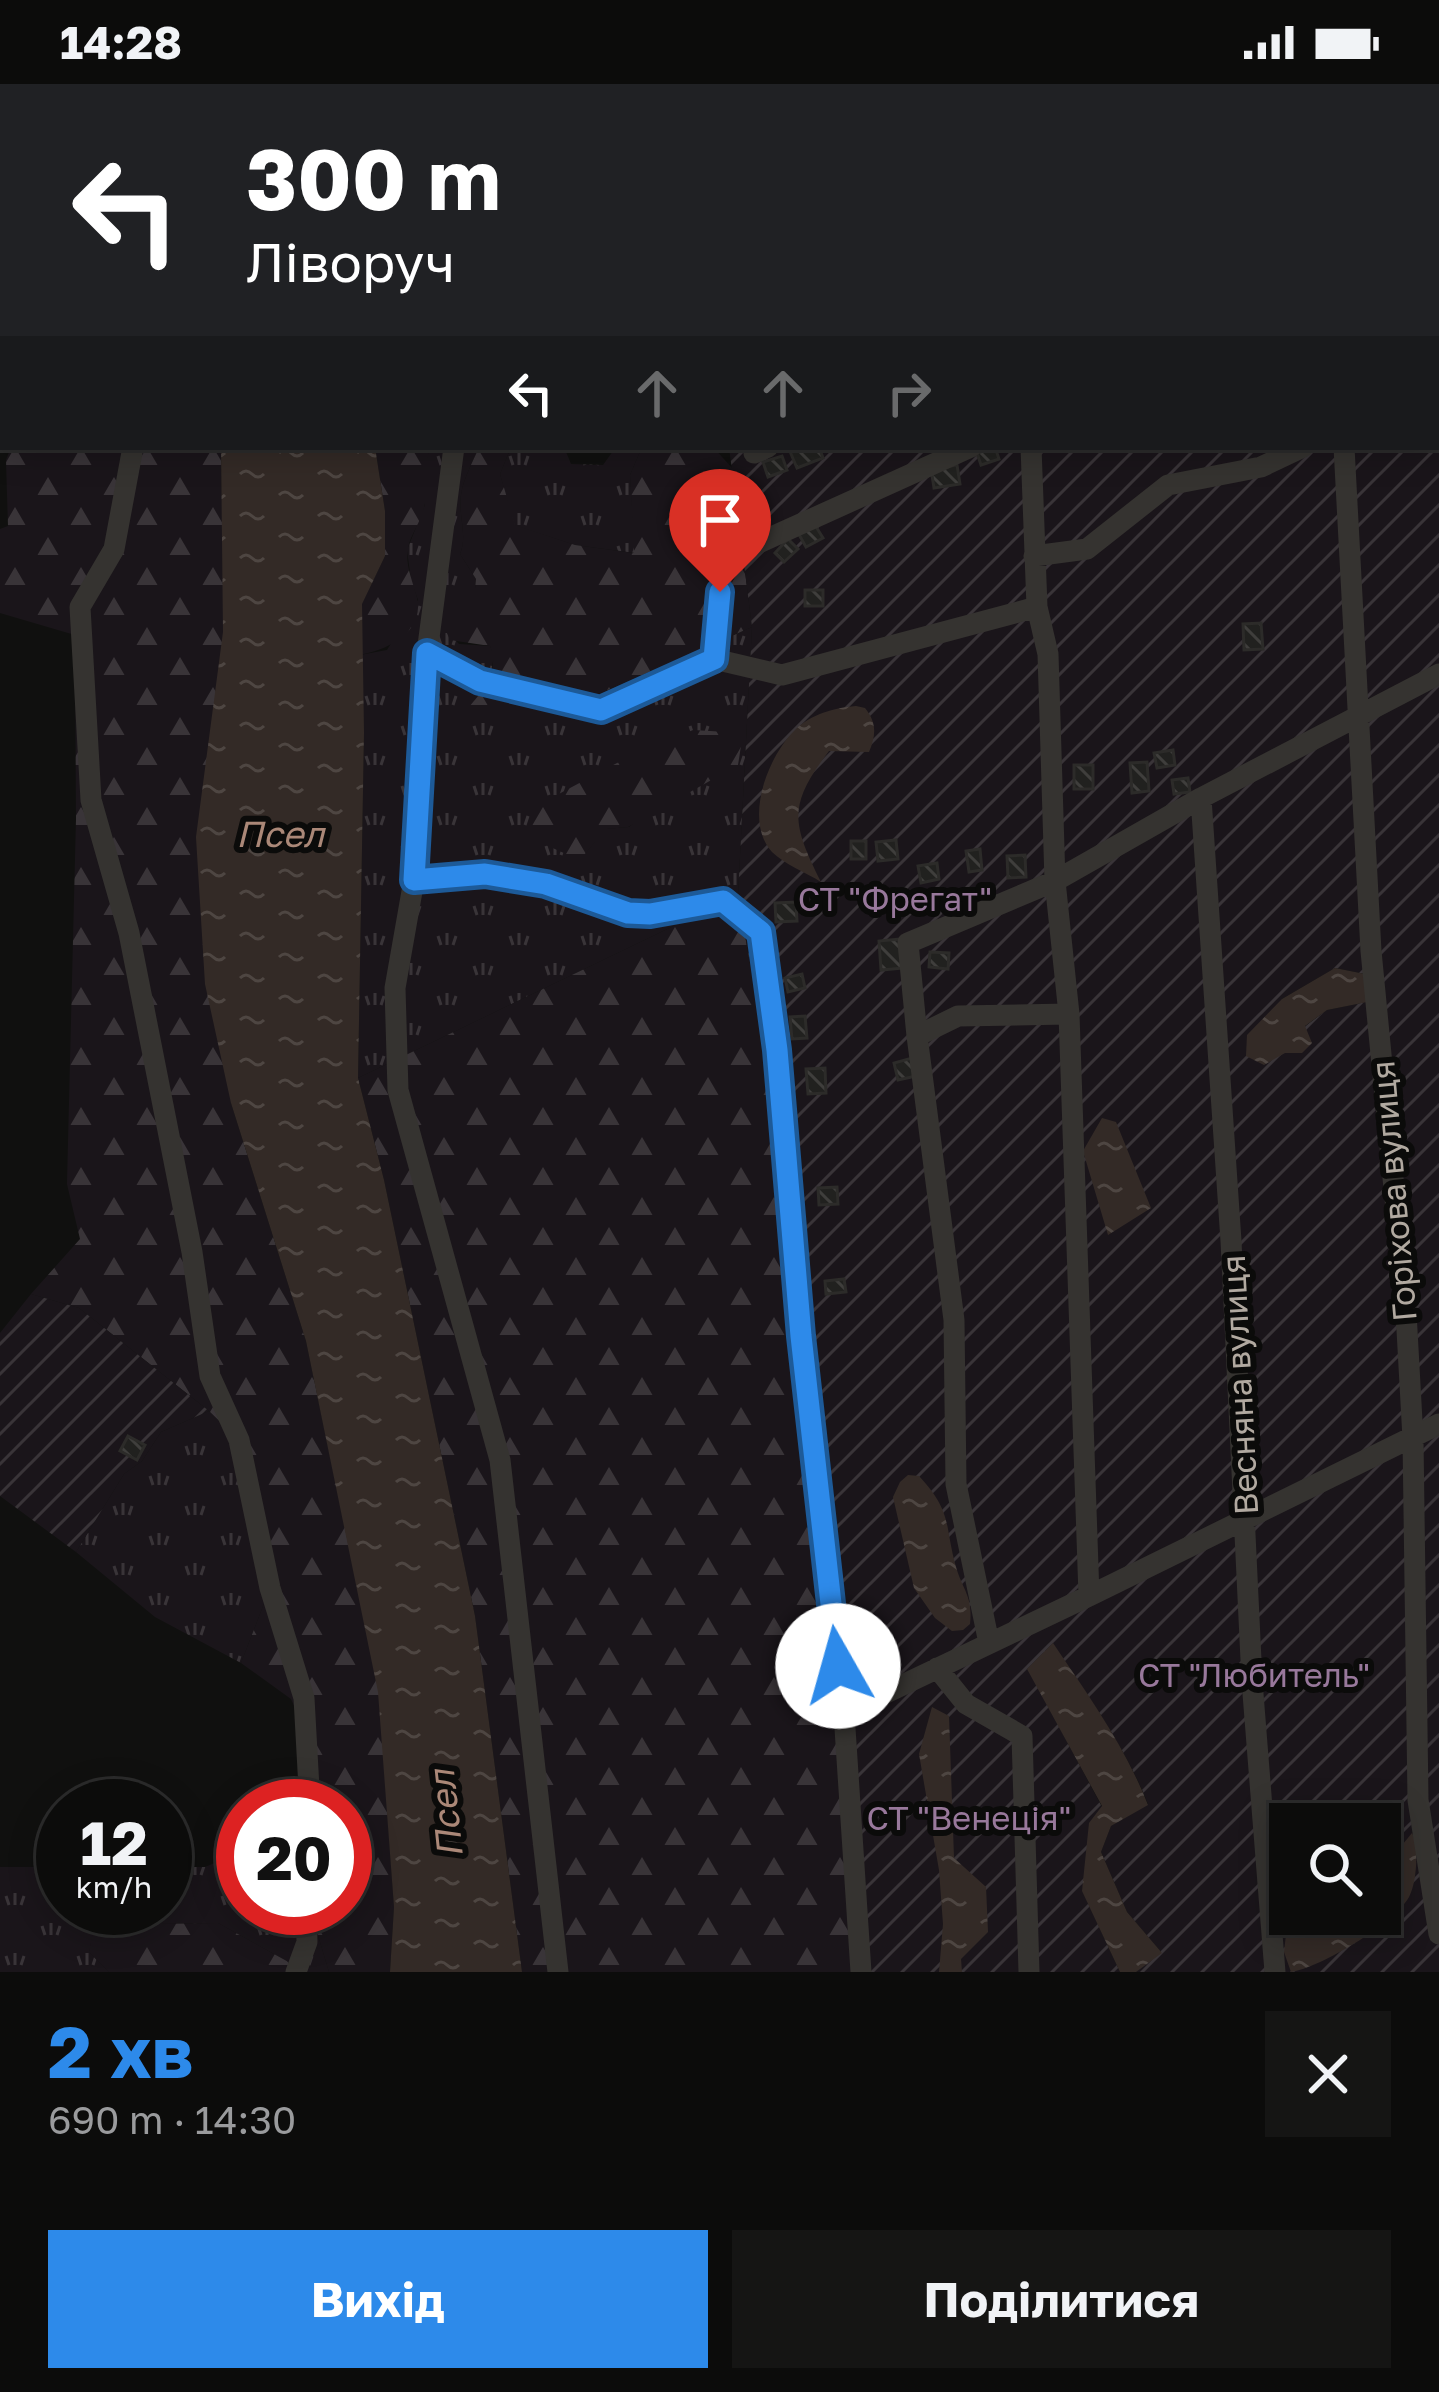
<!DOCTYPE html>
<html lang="uk">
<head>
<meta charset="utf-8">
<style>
	:root { --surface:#0c0c0b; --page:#151514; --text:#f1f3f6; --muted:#9a9b9d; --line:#2c2c2c; --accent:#2d8aea }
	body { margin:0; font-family:"Golos Text",sans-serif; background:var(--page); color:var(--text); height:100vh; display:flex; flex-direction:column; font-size:45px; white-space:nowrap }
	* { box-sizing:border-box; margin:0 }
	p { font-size:39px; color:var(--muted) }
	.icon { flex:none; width:66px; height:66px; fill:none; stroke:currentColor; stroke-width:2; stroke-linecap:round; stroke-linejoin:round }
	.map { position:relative; height:1888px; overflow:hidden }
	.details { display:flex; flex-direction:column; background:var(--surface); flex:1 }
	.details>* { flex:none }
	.banner { position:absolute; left:0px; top:0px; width:1440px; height:366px; box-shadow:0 6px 30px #0003,0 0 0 3px var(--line); background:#202124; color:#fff; overflow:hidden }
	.tools { position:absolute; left:1269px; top:1719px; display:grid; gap:24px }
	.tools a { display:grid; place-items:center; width:132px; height:132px; border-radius:0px; background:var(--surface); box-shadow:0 6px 30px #0003,0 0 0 3px var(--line); font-size:60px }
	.speed { position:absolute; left:36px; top:1695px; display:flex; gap:24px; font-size:60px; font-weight:700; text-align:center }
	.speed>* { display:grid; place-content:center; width:156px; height:156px; border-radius:50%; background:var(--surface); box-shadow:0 6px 30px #0003,0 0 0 3px var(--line); line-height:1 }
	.speed small { font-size:30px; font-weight:400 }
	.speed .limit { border:18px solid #d22; background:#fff; color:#111 }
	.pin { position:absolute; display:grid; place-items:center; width:102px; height:102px; color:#fff; margin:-123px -51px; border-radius:50% 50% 50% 0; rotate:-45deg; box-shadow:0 0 12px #0007 }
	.pin .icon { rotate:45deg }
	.me { position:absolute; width:132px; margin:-66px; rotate:353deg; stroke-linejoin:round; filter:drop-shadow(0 0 9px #0008) }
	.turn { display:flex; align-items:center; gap:42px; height:252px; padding:0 48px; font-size:54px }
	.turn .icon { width:156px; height:156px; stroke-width:2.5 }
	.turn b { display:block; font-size:84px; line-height:102px }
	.lanes { display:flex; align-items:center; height:114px; padding:0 48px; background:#0003; justify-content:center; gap:60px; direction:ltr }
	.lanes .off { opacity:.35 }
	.round { display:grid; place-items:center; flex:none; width:126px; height:126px; border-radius:0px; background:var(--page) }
	.head { display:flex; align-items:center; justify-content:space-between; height:204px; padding:0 48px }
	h1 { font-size:72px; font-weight:700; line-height:90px; color:var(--accent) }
	.action { display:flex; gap:24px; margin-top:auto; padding:24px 48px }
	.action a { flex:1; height:138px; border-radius:0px; background:var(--accent); color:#fff; font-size:48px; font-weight:700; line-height:138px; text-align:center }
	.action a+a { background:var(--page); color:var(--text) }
	.status { display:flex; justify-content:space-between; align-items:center; height:84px; padding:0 60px; background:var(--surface); direction:ltr }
	.status svg { height:33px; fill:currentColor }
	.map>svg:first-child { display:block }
	.grass { fill:url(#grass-tufts); fill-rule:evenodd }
	.forest { fill:url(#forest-firs) }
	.garden { fill:url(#garden-furrows); fill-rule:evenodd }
	.water { fill:url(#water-ripples) }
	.building { fill:url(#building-back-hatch); stroke:#2c2b29; stroke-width:3 }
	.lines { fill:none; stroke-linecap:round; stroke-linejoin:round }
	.minor { stroke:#353330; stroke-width:21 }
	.route-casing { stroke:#1d5a98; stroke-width:30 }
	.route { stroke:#2d8aea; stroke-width:21 }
	.labels { text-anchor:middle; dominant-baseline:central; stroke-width:12; stroke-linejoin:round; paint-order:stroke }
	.park-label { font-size:33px; fill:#98789b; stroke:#0b0b0a }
	.street-label { font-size:33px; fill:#b1a9a0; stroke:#0b0b0a }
	.water-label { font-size:36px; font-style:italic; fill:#ab8878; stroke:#0b0b0a }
</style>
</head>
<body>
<div class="status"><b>14:28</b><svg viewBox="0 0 49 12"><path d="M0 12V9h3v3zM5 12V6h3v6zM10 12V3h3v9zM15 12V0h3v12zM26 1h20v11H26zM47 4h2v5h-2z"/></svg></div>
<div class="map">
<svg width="1439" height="1888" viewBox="0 0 1439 1888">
	<defs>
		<pattern id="grass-tufts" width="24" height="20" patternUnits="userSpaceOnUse" patternTransform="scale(3)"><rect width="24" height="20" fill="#1a151a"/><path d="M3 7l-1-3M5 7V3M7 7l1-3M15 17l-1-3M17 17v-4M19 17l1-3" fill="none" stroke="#393438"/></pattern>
		<pattern id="forest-firs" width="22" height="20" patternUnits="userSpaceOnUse" patternTransform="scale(3)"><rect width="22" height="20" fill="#1a151a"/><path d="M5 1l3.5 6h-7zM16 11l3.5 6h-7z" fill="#393438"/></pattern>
		<pattern id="garden-furrows" width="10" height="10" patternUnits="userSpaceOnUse" patternTransform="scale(3)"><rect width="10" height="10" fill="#1a151a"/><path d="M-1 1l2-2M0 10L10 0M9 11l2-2" fill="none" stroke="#393438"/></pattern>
		<pattern id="water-ripples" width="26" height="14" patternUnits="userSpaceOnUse" patternTransform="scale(3)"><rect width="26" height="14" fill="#332a26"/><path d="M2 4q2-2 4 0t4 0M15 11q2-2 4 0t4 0" fill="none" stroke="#4e4642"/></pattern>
		<pattern id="building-back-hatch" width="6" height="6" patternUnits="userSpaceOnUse" patternTransform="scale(3)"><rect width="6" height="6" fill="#21211f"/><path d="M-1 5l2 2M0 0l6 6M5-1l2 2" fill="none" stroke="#3f3e3c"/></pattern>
	</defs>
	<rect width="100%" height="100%" fill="#10100f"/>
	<path class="grass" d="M430,363H479C473,378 463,395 461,411C458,432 468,451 460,470L476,495L475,506L447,547L459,560L490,562L494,571L489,601L578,619L752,543L738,811L358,994L364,649L360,571L387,566L418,516L411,496L407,466L425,421L423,390ZM743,649L629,743L605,745L585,770H566Z
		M511,363H564L571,380L603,381L616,363H642L630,391L635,469L575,461L514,441L500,390Z
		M209,1327L239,1356L270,1504L241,1579L155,1533L76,1468L124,1390L142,1377L161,1348Z
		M243,1767V1812L238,1814L243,1816V1824H269L314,1838L329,1888H291L294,1881L218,1839L95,1841L89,1868L109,1888H0V1783H63V1824H165V1783H205Z"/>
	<path class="forest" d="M11,363H221L231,1019L306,1257L379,1608L394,1823L390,1888H329L314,1838L269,1824H345V1722H317L306,1648L291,1615L241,1579L270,1504L239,1356L209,1327L79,1224L31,1210L80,1155L67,1100L76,735L75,551L0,529V445L8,442L6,376Z
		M375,363H430C424,387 427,397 425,419C423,435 411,449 408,464C405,480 412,496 416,510C427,547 390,565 360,571L362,519L385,472V427Z
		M479,363H511L500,390L515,441L575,461L634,469L630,391L642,363H713L732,384L752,543L578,619L471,638L469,623C484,606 500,586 490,562L450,556L446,547L475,505L476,495L460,470C468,451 458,432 461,411C463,395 473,378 479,363Z
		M693,646L743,649L738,681L628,743L606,745L585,770H566L526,752L540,720L617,679Z
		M738,811L788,1098L861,1888H522L475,1532L384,1096L358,994Z
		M218,1839L294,1881L291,1888H109L89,1868L94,1841Z"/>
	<path class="garden" d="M1297,0H1439V1888H1136L1161,1868L1127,1828L1101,1768L1111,1742L1148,1720C1125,1662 1088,1612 1053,1560L1028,1585L1102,1723L1082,1806L1120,1888H861L788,1098L738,811L752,543L729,363H1437V3H1296ZM1335,884L1365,890L1366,918L1327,926L1304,943L1302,969H1285L1282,915ZM1290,1740H1380V1830H1290Z
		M31,1210L79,1224L209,1327L161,1348L142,1377L124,1390L76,1468L0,1412V1249Z"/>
	<path class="water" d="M221,363H375L385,427V472L362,520L364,649L358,994L384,1096L475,1532L522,1888H390L394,1823L378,1608L306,1257L231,1019L205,900L196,753L223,548Z
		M856,622L865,624C877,639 876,651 869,668L829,667C787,722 792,739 821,798C807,789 784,780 772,768C743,736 768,672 795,646C811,630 834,624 856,622Z
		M1335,884L1365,890L1367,918L1327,926L1305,942L1312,959L1302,969H1285L1264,981L1246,972L1247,951L1282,915Z
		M1102,1034L1116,1038L1151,1124L1108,1151L1083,1067Z
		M908,1391L919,1392C953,1429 944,1440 956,1483C963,1507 973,1512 970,1540L963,1546L952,1547L935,1534L914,1504L893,1413L900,1398Z
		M1053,1559C1088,1611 1125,1662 1148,1721L1111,1742L1101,1768L1127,1828L1162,1869L1136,1888H1120L1082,1807L1089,1739L1102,1722L1027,1585Z
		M932,1623L949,1632L954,1774L986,1803L988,1848L961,1875L962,1888H939L943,1840L939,1786L919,1670Z
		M1412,1749C1419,1763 1417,1798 1409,1813C1395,1839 1320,1884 1291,1888L1284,1868L1287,1842L1308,1830H1380V1788Z"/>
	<path class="building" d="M819,363L823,374L797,384L789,365Z
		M995,363L999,375L981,381L977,369Z
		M782,372L787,386L768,393L763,378Z
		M957,381L960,400L934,404L931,385Z
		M813,438L823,454L806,463L797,447Z
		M788,455L798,465L784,478L775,469Z
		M805,506H823V522H805Z
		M1261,539L1263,565L1244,566L1243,540Z
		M1173,666L1175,681L1157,684L1154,669Z
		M1147,678L1149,707L1132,709L1130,679Z
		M1074,681H1093V705H1074Z
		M1188,694L1190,708L1174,710L1172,696Z
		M896,756L898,775L878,777L876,758Z
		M851,757H866V775H851Z
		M980,765L982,786L969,788L966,767Z
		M1025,771L1026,793L1008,794L1007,772Z
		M937,779L939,795L921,799L918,782Z
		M796,818L797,837L776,838L775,819Z
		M901,855L904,884L881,886L879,857Z
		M930,868L949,869L948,885L929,883Z
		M802,890L805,904L788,908L785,894Z
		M805,932L807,954L792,955L790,933Z
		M912,974L916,992L898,996L894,979Z
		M825,984L826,1009L808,1010L806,985Z
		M837,1103L838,1120L819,1121L818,1104Z
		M844,1195L846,1208L826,1210L825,1197Z
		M128,1352L145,1361L137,1376L120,1367Z"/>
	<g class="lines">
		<path class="minor" d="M13,0L14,3
			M173,0L174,1
			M430,0V3
			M1008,0V3
			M1164,0L1165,3
			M1326,0L1327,3
			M1437,39L1439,38
			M133,363L114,465L80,523L91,716L129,849L192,1168L210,1292L239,1356L270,1504L304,1614L310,1722
			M454,363L427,569L414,796L395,904L398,1006L500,1376L558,1888
			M1344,363L1371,867L1406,1228L1413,1355L1418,1716L1439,1850
			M754,369L768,363
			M1034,472L1087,465L1168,401L1261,383L1303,363
			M427,569L480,597L601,626L714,575L782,591L1037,523L1031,363
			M714,575L723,475L971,363
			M1201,714L1231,1157L1252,1597L1275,1888
			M414,796L485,790L546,800L628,829L651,830L723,817L761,848L777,966L801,1252L844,1629L1089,1512L1069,930L1055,797L1048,570L1037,523
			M917,952L908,859L1055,797L1201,714L1439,590
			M1089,1512L1439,1340
			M989,1559L956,1400L954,1236L917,952L958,932L1069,930
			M937,1584L966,1620L1022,1652L1029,1888
			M844,1629L861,1888
			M296,1888L307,1858L306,1824"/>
	</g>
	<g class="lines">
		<defs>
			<path id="route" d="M720,508L714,575L601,626L480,597L427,569L414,796L485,790L546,800L628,829L650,830L723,817L761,848L777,966L801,1252L838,1582"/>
		</defs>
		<use href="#route" class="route-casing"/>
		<use href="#route" class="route"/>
	</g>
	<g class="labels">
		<g class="park-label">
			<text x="895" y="814">СТ "Фрегат"</text>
			<text x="1254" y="1590">СТ "Любитель"</text>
			<text x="969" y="1733">СТ "Венеція"</text>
		</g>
		<g class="street-label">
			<text transform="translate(1393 1107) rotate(-95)">Горіхова вулиця</text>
			<text transform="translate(1239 1301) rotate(-93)">Весняна вулиця</text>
		</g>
		<g class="water-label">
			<text x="280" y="749">Псел</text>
			<text transform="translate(445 1730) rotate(-96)">Псел</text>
		</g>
	</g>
</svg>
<div class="tools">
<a><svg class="icon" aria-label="search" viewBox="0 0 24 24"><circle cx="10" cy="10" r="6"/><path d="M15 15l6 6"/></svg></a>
</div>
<div class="speed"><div>12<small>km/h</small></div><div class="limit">20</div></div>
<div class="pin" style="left:720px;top:508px;background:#d93025"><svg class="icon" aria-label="arrive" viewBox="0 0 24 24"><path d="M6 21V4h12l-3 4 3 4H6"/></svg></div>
<svg class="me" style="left:838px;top:1582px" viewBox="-20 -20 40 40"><circle r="19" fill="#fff"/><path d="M0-13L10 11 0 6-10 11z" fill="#2d8aea"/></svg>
<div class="banner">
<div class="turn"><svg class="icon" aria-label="left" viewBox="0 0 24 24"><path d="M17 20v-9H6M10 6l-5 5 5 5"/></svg><div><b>300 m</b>Ліворуч</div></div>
<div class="lanes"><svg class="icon" aria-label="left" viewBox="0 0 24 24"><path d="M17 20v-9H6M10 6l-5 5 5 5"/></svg><svg class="icon off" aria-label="ahead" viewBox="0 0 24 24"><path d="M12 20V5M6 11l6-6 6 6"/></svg><svg class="icon off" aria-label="ahead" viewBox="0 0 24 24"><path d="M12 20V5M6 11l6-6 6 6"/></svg><svg class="icon off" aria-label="right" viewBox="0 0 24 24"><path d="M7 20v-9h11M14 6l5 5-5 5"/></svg></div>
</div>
</div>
<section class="details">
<div class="head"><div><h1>2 хв</h1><p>690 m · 14:30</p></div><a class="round"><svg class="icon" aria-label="close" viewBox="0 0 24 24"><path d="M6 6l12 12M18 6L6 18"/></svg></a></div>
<div class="action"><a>Вихід</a><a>Поділитися</a></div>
</section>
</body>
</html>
